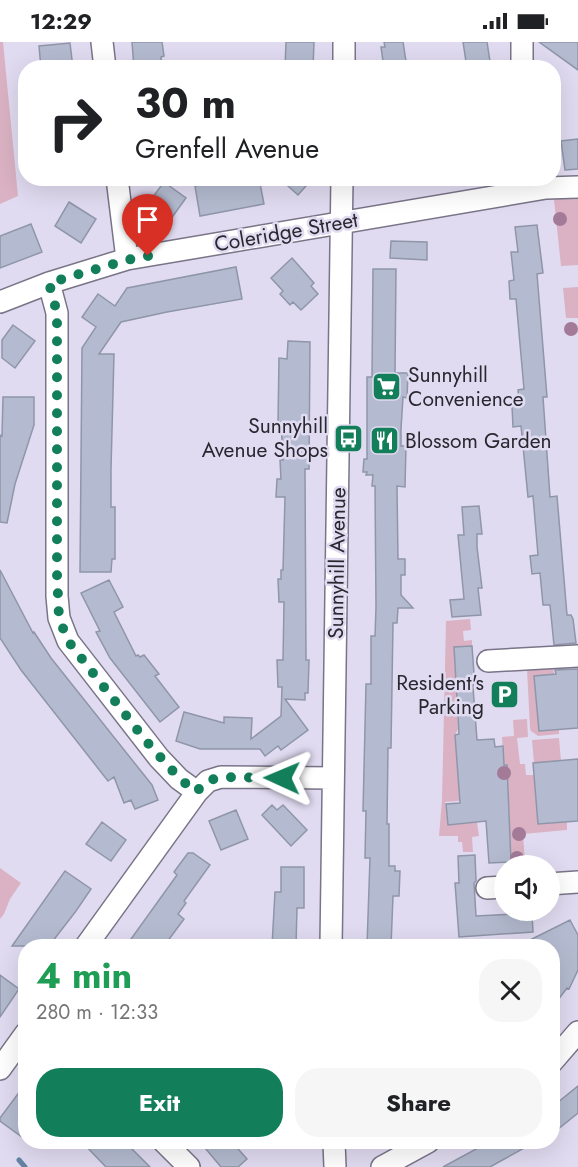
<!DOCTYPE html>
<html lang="en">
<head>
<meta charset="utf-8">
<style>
	:root { --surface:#fff; --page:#f6f6f6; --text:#202124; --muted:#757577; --accent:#127f5a }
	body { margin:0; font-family:Jost,sans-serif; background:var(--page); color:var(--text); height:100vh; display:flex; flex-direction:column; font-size:22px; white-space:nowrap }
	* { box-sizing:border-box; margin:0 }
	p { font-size:20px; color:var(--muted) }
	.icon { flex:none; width:33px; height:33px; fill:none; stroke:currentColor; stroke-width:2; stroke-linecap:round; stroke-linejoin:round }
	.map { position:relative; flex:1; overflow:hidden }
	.side { position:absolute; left:18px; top:897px; width:542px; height:210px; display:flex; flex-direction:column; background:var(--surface); border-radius:24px; box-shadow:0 6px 24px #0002 }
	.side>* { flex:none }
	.guide { position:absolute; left:18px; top:18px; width:543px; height:126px; border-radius:24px; box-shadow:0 6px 24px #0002; background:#fff; color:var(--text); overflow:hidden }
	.tools { position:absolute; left:494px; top:813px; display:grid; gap:12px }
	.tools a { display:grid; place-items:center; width:66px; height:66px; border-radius:50%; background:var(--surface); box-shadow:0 6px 24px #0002; font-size:30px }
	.pin { position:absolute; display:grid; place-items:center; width:51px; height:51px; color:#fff; margin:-62px -26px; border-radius:50% 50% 50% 0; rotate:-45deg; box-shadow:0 0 6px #0007 }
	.pin .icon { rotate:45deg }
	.me { position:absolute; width:66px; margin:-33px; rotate:271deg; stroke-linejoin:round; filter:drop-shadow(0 0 4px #0008) }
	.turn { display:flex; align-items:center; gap:21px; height:126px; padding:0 18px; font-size:27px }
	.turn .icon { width:78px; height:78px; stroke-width:2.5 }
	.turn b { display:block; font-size:42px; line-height:51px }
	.round { display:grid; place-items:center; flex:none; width:63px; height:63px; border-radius:24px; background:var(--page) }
	.head { display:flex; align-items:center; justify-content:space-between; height:102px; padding:0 18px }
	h1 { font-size:36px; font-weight:700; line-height:45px; color:#1e9e55 }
	.cta { display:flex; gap:12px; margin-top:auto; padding:12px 18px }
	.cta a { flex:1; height:69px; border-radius:24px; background:var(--accent); color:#fff; font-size:24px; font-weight:700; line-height:69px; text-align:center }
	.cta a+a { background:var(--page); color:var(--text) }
	.status { display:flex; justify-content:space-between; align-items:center; height:42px; padding:0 30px; background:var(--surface); direction:ltr }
	.status svg { height:16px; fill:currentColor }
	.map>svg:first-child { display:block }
	.green { fill:#dab2c3 }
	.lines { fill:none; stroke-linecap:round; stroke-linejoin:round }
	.stream { stroke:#6384a2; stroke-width:5 }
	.building { fill:#b4bbd0; stroke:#8f96a9; stroke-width:1.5 }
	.minor-casing { stroke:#797487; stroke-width:24 }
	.minor { stroke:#fff; stroke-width:21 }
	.tree { fill:#a37a98 }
	.route { stroke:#127f5a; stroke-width:10; stroke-dasharray:0 18 }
	.labels { text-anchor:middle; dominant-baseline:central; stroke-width:5; stroke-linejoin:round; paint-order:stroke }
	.street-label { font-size:21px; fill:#29272f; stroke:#e1dbf1 }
	.poi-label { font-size:21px; fill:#29272f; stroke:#e1dbf1; text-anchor:start }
</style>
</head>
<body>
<div class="status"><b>12:29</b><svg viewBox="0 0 49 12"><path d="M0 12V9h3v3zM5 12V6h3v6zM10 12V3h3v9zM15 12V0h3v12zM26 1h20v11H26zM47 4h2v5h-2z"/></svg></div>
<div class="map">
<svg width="578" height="1125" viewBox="0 0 578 1125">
	<rect width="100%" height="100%" fill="#e1dbf1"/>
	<path class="green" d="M0,0H3L18,154L0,162Z
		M559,155L578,156V223L561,224L554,158Z
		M578,245V276H566L563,246Z
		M470,577L471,588L463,589L464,599L472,598V604L454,606L458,687L455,693L459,749L479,757L445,760L448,783L477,780L479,794L472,795L473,810H463L462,800H458V794H439L442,758L446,579Z
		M553,625L554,632L534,634L539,689L559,687V692L538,694L531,689L530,686L527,627Z
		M527,677L528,695L517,696L520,722H525L526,733H534L538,782L567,780V788L523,792L525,821L511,822L508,739L504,726L502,695L514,694L513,678Z
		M559,696L561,719L534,721L532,698Z
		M0,826L21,841L10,857L4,872L0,877Z"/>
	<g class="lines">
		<path class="stream" d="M19,1118L25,1125"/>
	</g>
	<path class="building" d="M132,0H162L164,14L161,15L162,26H134Z
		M286,0H314L313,26H285Z
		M384,0H403L407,26H384L381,5H385Z
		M463,0H487L491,26H467Z
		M539,0H578V28Z
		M70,1L73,26H41L39,4Z
		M578,97V127L565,128L561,99Z
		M220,136H259L264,162L200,174L195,144L209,141L208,139Z
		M279,136H313L298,153Z
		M164,140L186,156L168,181L146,164Z
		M69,160L96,177L81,201L55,184Z
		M31,182L42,210L0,226V194Z
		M537,183L543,231L537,232L547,355H543L550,455L557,454L567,573H571L573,577L576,601L554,603L550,563H543L540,531L532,532L530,514L538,513L533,454L528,455L521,384L513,385L512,364H519L518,348L524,347L516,257H510L509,239L514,238L511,210H518L515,185Z
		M391,199L427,200V218L390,216Z
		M292,216L314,241L311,244L318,252L301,268L293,260L290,263L280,252L283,249L271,236Z
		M236,225L242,257L167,270L121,280L99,312H114L111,427V465H115V517H112L111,530H80L82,306L96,285L82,275L98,252L115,264L127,246Z
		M373,227H396L395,331H408L407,356L403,355L401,387V404H406L405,445L397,444L398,517H405V533H401V553L413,566H398L397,581H393L391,706H388L387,782H389V824H395V829H400L399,854H393L391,904H367L370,816H365L366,769H363L366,642H371V594H375L376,565L375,444H372L373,433H366L367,430H363L364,417H367V335H372Z
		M13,283L35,299L15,326L2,316V298Z
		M288,299L310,300L309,427H305L306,618H309L308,651H305V658L285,657L308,688L281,708L278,704L265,714L260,707H200L176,699L184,670L224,681V675L252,676L251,697L281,674L282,645H278L277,618H283L284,560H279L278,537H281V528H283L285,455H276L277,437H281L280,418H283L281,380H278L279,316L287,317Z
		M3,355H34V383L15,442L7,481L0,480V393L2,394Z
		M479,464L482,492H477V505L482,546H478L481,573L452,575L450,558L464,557L458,493H464L462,465Z
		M0,528L33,591L34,590L51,616L152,743L158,758L135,767L131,758L124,761L114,735L108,739L21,628L0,596Z
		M109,538L123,565L114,570L136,614L138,613L140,615L144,613L159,632L155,634L179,665L160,680L110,616L96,590L100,589L81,551Z
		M472,604L474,632L473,645L477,698L494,697L495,705L503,704L504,723H507L511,820L489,821L486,779L448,783L446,762L460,761L455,693L459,692L454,605Z
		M578,627V686L539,689L534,634L556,632L555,628Z
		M578,717V779L538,782L533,721Z
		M272,763L277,768L283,763L307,788L291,804L262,773Z
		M236,768L248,797L221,808L209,779Z
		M102,780L126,798L111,819L86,802Z
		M188,811H193L210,823L184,859L186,861L178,872L184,877L164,904H126L177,833L174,830Z
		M475,813L476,839L474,841L476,874L532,871L533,890L459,895L455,841H459L458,814Z
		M281,825H304V866H297L296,904H272L275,850H281Z
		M65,829L91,847L76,869L49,904H12Z
		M570,878L578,893V928L569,947L567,946L552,966V904H518Z
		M0,933L19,947L0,975Z
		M26,1041V1098L0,1079V1076Z
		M578,1044V1071L552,1092V1065Z
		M82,1100H125L150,1125H106Z
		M200,1100H232L247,1117L238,1125H221Z
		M489,1100H535L490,1125H443Z"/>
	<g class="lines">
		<defs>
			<path id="minor" d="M102,0L105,26
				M344,26V0
				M522,26V0
				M117,136L127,217
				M49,241L57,271V554L59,576L68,599L159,716L179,737L197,750
				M0,260L49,241L127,217L546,146L578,145
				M488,619L578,614
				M549,842L578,840
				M487,846L504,845
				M86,904L197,750L208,739L221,735L333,736
				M331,904L342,136
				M552,1020L578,990
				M0,1027L26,991
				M164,1100L189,1125
				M334,1100L335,1125
				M382,1125L428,1100"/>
		</defs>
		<use href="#minor" class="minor-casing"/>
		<use href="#minor" class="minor"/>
	</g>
	<g class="tree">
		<circle cx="560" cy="177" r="7"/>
		<circle cx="571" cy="287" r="7"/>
		<circle cx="504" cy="731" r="7"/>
		<circle cx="519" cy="792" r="7"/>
		<circle cx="517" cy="816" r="7"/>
	</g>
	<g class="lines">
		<path class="route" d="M148,214L127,218L49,241L57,271V532L59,576L68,599L146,699L179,736L196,750L207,739L221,735L282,736"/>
	</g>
	<defs>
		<symbol id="supermarket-square" viewBox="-11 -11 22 22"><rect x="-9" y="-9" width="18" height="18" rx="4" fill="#127f5a" stroke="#e1dbf1"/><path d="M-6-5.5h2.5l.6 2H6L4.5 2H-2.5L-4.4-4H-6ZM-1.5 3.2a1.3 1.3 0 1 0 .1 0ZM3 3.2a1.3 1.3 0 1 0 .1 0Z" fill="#fff"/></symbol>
		<symbol id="bus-square" viewBox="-11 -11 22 22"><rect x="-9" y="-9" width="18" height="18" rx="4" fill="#127f5a" stroke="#e1dbf1"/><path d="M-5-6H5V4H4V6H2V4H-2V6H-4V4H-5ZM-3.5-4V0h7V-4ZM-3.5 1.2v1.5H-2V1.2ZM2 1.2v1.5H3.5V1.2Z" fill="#fff"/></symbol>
		<symbol id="restaurant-square" viewBox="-11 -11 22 22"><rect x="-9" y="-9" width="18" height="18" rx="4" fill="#127f5a" stroke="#e1dbf1"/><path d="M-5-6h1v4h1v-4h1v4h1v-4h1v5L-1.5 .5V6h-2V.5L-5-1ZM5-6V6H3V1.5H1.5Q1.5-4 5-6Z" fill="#fff"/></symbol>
		<symbol id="parking-square" viewBox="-11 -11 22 22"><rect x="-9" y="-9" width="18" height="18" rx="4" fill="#127f5a" stroke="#e1dbf1"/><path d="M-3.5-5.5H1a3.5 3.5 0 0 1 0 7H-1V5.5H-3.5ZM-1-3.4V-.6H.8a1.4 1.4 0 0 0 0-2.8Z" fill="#fff"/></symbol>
	</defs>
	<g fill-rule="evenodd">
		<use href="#supermarket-square" x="370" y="328" width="33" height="33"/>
		<use href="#bus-square" x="332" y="380" width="33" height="33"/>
		<use href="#restaurant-square" x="368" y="382" width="33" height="33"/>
		<use href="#parking-square" x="488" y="636" width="33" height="33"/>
	</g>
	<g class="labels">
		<g class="street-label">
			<text transform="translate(286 190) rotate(-10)">Coleridge Street</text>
			<text transform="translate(337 521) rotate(-89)">Sunnyhill Avenue</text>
		</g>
		<g class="poi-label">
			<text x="408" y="333">Sunnyhill<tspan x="408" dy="24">Convenience</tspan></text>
			<text x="328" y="384" text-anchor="end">Sunnyhill<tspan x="328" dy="24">Avenue Shops</tspan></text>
			<text x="405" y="399">Blossom Garden</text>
			<text x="484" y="641" text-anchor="end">Resident's<tspan x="484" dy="24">Parking</tspan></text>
		</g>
	</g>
</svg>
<div class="tools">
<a><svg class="icon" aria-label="sound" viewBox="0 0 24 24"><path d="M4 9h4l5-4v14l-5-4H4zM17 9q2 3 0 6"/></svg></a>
</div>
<div class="pin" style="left:148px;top:214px;background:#d93025"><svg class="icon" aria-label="arrive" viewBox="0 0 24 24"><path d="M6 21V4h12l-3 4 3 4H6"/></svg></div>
<svg class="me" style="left:282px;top:736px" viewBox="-20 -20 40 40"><path d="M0-17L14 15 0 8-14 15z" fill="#127f5a" stroke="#fff" stroke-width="4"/></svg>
<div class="guide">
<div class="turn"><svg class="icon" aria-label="right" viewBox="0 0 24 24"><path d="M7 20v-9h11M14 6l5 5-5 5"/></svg><div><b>30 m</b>Grenfell Avenue</div></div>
</div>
<section class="side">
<div class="head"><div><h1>4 min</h1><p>280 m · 12:33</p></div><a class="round"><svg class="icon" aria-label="close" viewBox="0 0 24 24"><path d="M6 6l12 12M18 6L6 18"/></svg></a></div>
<div class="cta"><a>Exit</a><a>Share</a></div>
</section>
</div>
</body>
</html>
